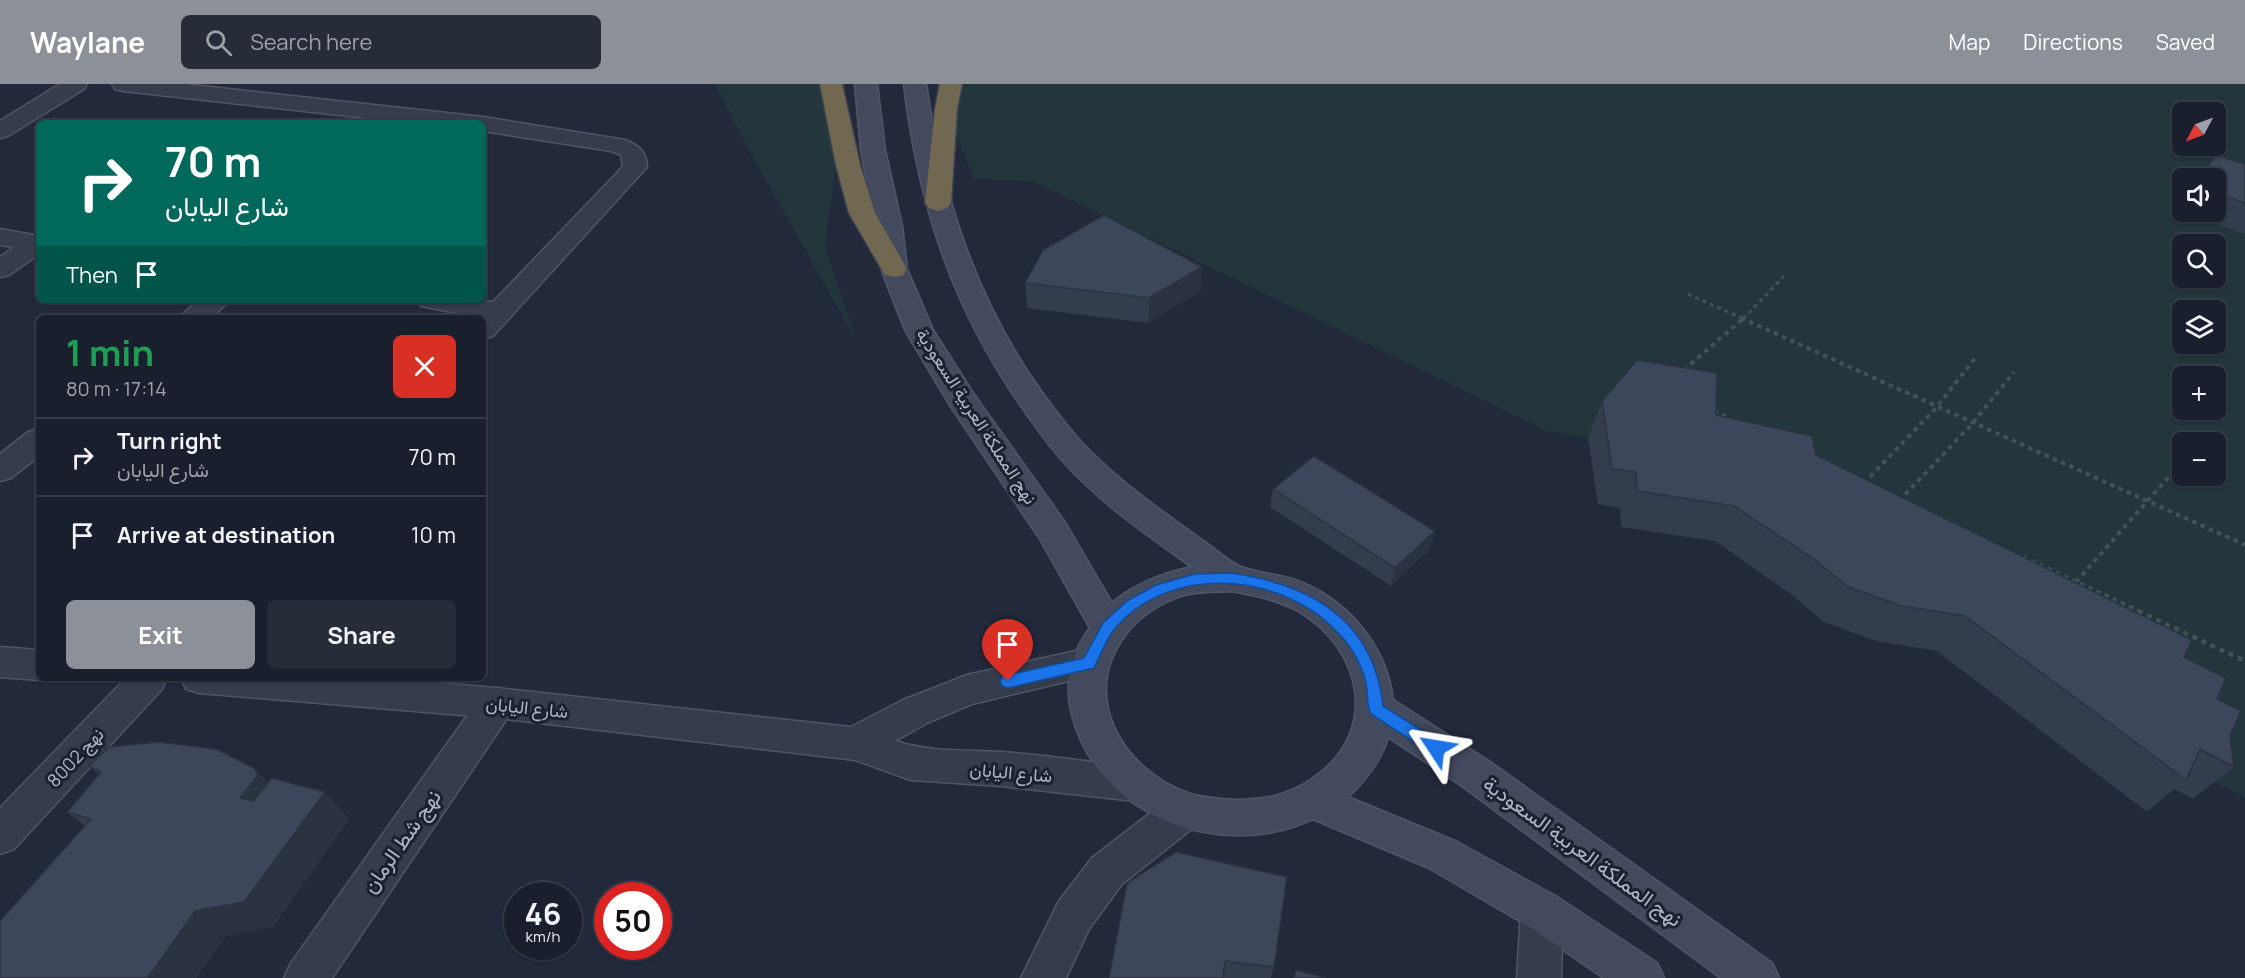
<!DOCTYPE html>
<html lang="en">
<head>
<meta charset="utf-8">
<style>
	:root { --surface:#191f2c; --page:#262c38; --text:#f1f3f6; --muted:#9fa2a9; --line:#373d48; --accent:#8c9099 }
	body { margin:0; font-family:Manrope,Vazirmatn,sans-serif; background:var(--page); color:var(--text); height:100vh; display:flex; flex-direction:column; font-size:22px; white-space:nowrap }
	* { box-sizing:border-box; margin:0 }
	p { font-size:20px; color:var(--muted) }
	.icon { flex:none; width:33px; height:33px; fill:none; stroke:currentColor; stroke-width:2; stroke-linecap:round; stroke-linejoin:round }
	.map { position:relative; flex:1; overflow:hidden }
	.drawer { position:absolute; left:36px; top:231px; width:450px; height:366px; display:flex; flex-direction:column; background:var(--surface); border-radius:9px; box-shadow:0 2px 4px #0004,0 0 0 2px var(--line) }
	.drawer>* { flex:none }
	.top-card { position:absolute; left:36px; top:36px; width:450px; height:183px; border-radius:9px; box-shadow:0 2px 4px #0004,0 0 0 2px var(--line); background:#00695c; color:#fff; overflow:hidden }
	.needle { width:39px; rotate:229deg }
	.controls { position:absolute; left:2172px; top:18px; display:grid; gap:12px }
	.controls a { display:grid; place-items:center; width:54px; height:54px; border-radius:9px; background:var(--surface); box-shadow:0 2px 4px #0004,0 0 0 2px var(--line); font-size:30px }
	.speed { position:absolute; left:504px; top:798px; display:flex; gap:12px; font-size:30px; font-weight:700; text-align:center }
	.speed>* { display:grid; place-content:center; width:78px; height:78px; border-radius:50%; background:var(--surface); box-shadow:0 2px 4px #0004,0 0 0 2px var(--line); line-height:1 }
	.speed small { font-size:15px; font-weight:400 }
	.speed .limit { border:9px solid #d22; background:#fff; color:#111 }
	.pin { position:absolute; display:grid; place-items:center; width:51px; height:51px; color:#fff; margin:-62px -26px; border-radius:50% 50% 50% 0; rotate:-45deg; box-shadow:0 0 6px #0007 }
	.pin .icon { rotate:45deg }
	.me { position:absolute; width:66px; margin:-33px; rotate:303deg; stroke-linejoin:round; filter:drop-shadow(0 0 4px #0008) }
	.turn { display:flex; align-items:center; gap:21px; height:126px; padding:0 30px; font-size:27px }
	.turn .icon { width:78px; height:78px; stroke-width:2.5 }
	.turn b { display:block; font-size:42px; line-height:51px }
	.then { display:flex; align-items:center; height:57px; padding:0 30px; background:#0003; gap:12px; font-size:22px }
	.round { display:grid; place-items:center; flex:none; width:63px; height:63px; border-radius:9px; background:var(--page) }
	.overview { display:flex; align-items:center; justify-content:space-between; height:102px; padding:0 30px }
	h1 { font-size:36px; font-weight:700; line-height:45px; color:#1e9e55 }
	.cta { display:flex; gap:12px; margin-top:auto; padding:12px 30px }
	.cta a { flex:1; height:69px; border-radius:9px; background:var(--accent); color:#fff; font-size:24px; font-weight:700; line-height:69px; text-align:center }
	.cta a+a { background:var(--page); color:var(--text) }
	ul { padding:0; list-style:none }
	li { display:flex; align-items:center; gap:18px; height:78px; padding:0 30px; border-top:2px solid var(--line) }
	li div { flex:1 }
	li b { display:block; font-size:22px }
	li em { font-style:normal }
	header { display:flex; align-items:center; gap:36px; box-sizing:border-box; height:84px; padding:0 30px; background:var(--accent); color:#fff }
	header strong { font-size:28px }
	nav { display:flex; gap:33px; margin-inline-start:auto; font-size:21px }
	.search { width:420px; height:54px; background:var(--page); display:flex; align-items:center; gap:15px; box-sizing:border-box; padding:0 21px; border-radius:9px; color:var(--muted); font-size:22px }
	.map>svg:first-child { display:block }
	.green { fill:#23363c; fill-rule:evenodd }
	.lines { fill:none; stroke-linecap:round; stroke-linejoin:round }
	.minor-casing { stroke:#505666; stroke-width:3 }
	.tertiary-casing { stroke:#505666; stroke-width:3 }
	.secondary-casing { stroke:#505666; stroke-width:3 }
	.motorway-casing { stroke:#3d4352; stroke-width:3 }
	.path-far2 { stroke:#415359; stroke-width:3; stroke-dasharray:4 4; stroke-linecap:butt }
	.path-far1 { stroke:#415359; stroke-width:4; stroke-dasharray:4.5 4.5; stroke-linecap:butt }
	.path { stroke:#415359; stroke-width:4.5; stroke-dasharray:5 5; stroke-linecap:butt }
	.minor { fill:#353c4b; fill-rule:evenodd }
	.tertiary { fill:#353c4b; fill-rule:evenodd }
	.secondary { fill:#434a5e; fill-rule:evenodd }
	.motorway { fill:#716852; fill-rule:evenodd }
	.wall { fill:#343d4e }
	.shaded-wall { fill:#2b3240 }
	.building { fill:#3d475b; stroke:#2b3240; stroke-width:1.5 }
	.route { fill:#1a73e8; stroke:#114b97; stroke-width:1.5 }
	.labels { text-anchor:middle; dominant-baseline:central; stroke-width:6; stroke-linejoin:round; paint-order:stroke }
	.street-label { font-size:18px; fill:#b0b6c7; stroke:#1a212f }
	.near-street-label { font-size:21px; fill:#b0b6c7; stroke:#1a212f }
</style>
</head>
<body>
<header>
<strong>Waylane</strong>
<div class="search"><svg class="icon" aria-label="search" viewBox="0 0 24 24"><circle cx="10" cy="10" r="6"/><path d="M15 15l6 6"/></svg>Search here</div>
<nav><a>Map</a><a>Directions</a><a>Saved</a></nav>
</header>
<div class="map">
<svg width="2245" height="894" viewBox="0 0 2245 894">
	<rect width="100%" height="100%" fill="#21293b"/>
	<path class="green" d="M715,0H846L825,163L857,257L750,68Z
		M936,0H2245V714L2190,685L1623,312L1588,354L1547,347L1033,97L974,95ZM2182,28H2216V62H2182ZM2182,94H2216V128H2182ZM2182,160H2216V194H2182ZM2182,226H2216V260H2182ZM2182,292H2216V326H2182ZM2182,358H2216V392H2182Z"/>
	<g class="lines">
		<defs>
			<path id="minor" d="M60,0H87L84,5L8,52L0,54V37Z
				M112,0H184L483,33L625,56C638,61 647,68 647,83L493,252L483,255V234L421,222L417,216H480L493,218L617,89L623,82L621,71L611,67L483,47V39H412L123,7L115,5Z
				M0,145L39,152V170L9,191L0,193V173L14,163L0,161Z
				M198,216H230L211,234H179Z
				M39,345V372L11,394L0,397V370L28,348Z
				M126,594H167L162,605L14,765L0,770V724Z
				M497,604L510,608L516,619L510,630L332,894H284L291,879L484,608Z
				M1185,708L1199,713L1205,726L1199,739L1122,800L1089,845L1066,894H1021L1059,817L1092,774L1171,713Z
				M1542,807L1557,813L1563,827L1561,894H1517L1521,827L1527,813Z"/>
			<path id="tertiary" d="M0,563L39,566V594H44L39,596L0,593Z
				M1089,564L1102,569L1107,579L1102,589L972,620L929,638L895,657C929,668 965,666 1001,668C1046,671 1090,678 1135,683L1149,688L1155,700L1149,712L1135,717L1001,702L911,696L855,676L497,634L199,609L186,605L181,594H381L497,604L851,643L903,616L967,591Z"/>
			<path id="secondary" d="M855,0H877L885,66L902,142L907,185L933,246L973,309L1064,437L1112,519C1135,500 1163,489 1192,483C1147,451 1099,418 1062,376C1047,360 1034,340 1021,322C952,223 918,119 904,0H926C942,112 976,217 1043,310C1057,328 1070,347 1086,363C1120,398 1161,427 1202,456C1214,464 1226,476 1239,482C1252,488 1276,490 1292,495C1345,513 1386,559 1393,616L1490,678L1772,879L1779,894H1721L1462,702L1388,653C1381,677 1366,696 1348,713L1457,758L1557,813L1657,879L1664,894H1604L1527,841L1429,784L1313,735C1221,778 1098,733 1072,631C1064,602 1071,568 1090,544L1040,455L951,323L905,246L881,185L876,142L861,66ZM1231,507C1255,511 1278,516 1300,528C1365,568 1379,650 1312,695C1287,712 1264,716 1234,716C1220,715 1204,714 1190,710C1122,686 1078,612 1126,550C1139,533 1161,518 1181,512C1198,507 1214,508 1231,507Z"/>
			<path id="motorway" d="M820,0H842L860,81L875,129L907,185L903,191L894,193L885,191L849,129L836,81Z
				M940,0H962L957,25L951,119L947,124L938,127L929,124L925,119L935,25Z"/>
		</defs>
		<use href="#minor" class="minor-casing"/>
		<use href="#tertiary" class="tertiary-casing"/>
		<use href="#secondary" class="secondary-casing"/>
		<use href="#motorway" class="motorway-casing"/>
		<path class="path-far2" d="M1688,210L1744,235
			M1743,235L1784,192"/>
		<path class="path-far1" d="M1741,234L2245,461
			M1684,286L1744,234
			M1714,326L1731,335
			M1864,399L1937,323L1976,273
			M1899,417L1973,339L2014,288
			M2023,473L2141,528
			M2076,498L2181,379"/>
		<path class="path" d="M2138,527L2245,577"/>
		<use href="#minor" class="minor"/>
		<use href="#tertiary" class="tertiary"/>
		<use href="#secondary" class="secondary"/>
		<use href="#motorway" class="motorway"/>
	</g>
	<path class="wall" d="M2215,71L2245,80V150L2178,127L2182,120V128H2216V94H2198Z
		M1025,199L1201,207L1148,239L1027,224Z
		M1602,317L1716,331L1816,371L2184,573L2217,615L2230,652L2234,683L2193,715L2174,705L2147,728L1937,567L1876,557L1824,538L1792,511L1715,457L1621,443L1620,424L1598,420L1588,354Z
		M1273,405L1435,447L1430,465L1391,502L1270,423Z
		M89,682L268,699L325,708L349,735L273,843L226,852L67,728L99,691Z
		M1127,799L1274,883L1271,894H1109Z"/>
	<path class="shaded-wall" d="M1202,183L1201,207L1148,239L1149,214Z
		M1435,447L1430,465L1391,502L1395,484Z
		M254,684L281,711L268,741L240,714Z
		M325,708L349,735L273,843L226,852L197,894H148L195,827Z"/>
	<path class="building" d="M2215,71L2245,80V119L2216,109V94H2201Z
		M1104,131L1202,183L1149,214L1025,199L1043,166Z
		M1637,276L1717,289L1716,331L1812,352L1816,371L2192,556L2184,573L2226,594L2217,615L2241,627L2230,652L2234,683L2200,665L2186,696L1965,532L1902,522L1848,503L1814,475L1734,422L1637,407L1636,388L1612,385L1602,317Z
		M1314,372L1435,447L1395,484L1273,405Z
		M158,658L216,665L254,684L258,691L240,714L253,717L272,694L325,708L244,818L195,827L148,894H0V837L91,735L67,728L101,688L89,682L109,663Z
		M1176,768L1287,793L1274,883L1225,877L1223,894H1109L1127,799Z
		M1296,886L1327,894H1294Z"/>
	<path class="route" d="M1231,489C1310,500 1374,536 1383,622L1442,659L1444,664L1442,669L1436,671L1431,669L1371,630C1366,620 1368,609 1366,599C1362,582 1352,563 1340,551C1285,488 1168,478 1113,547C1105,558 1100,572 1094,584L1008,604L1002,602L1000,597L1002,593L1008,591L1084,574L1103,539L1127,517L1156,501L1195,490Z"/>
	<g class="labels">
		<g class="street-label">
			<text transform="translate(977 332) rotate(57)">نهج المملكة العربية السعودية</text>
			<text transform="translate(527 623) rotate(6)">شارع اليابان</text>
			<text transform="translate(75 673) rotate(-47)">نهج 8002</text>
			<text transform="translate(1011 688) rotate(5)">شارع اليابان</text>
		</g>
		<g class="near-street-label">
			<text transform="translate(401 757) rotate(-55)">نهج شط الرمان</text>
			<text transform="translate(1583 767) rotate(36)">نهج المملكة العربية السعودية</text>
		</g>
	</g>
</svg>
<div class="controls">
<a><svg class="needle" viewBox="-14 -14 28 28"><path d="M0-13l5 13h-10z" fill="#e53935"/><path d="M0 13l5-13h-10z" fill="#9fa2a9"/></svg></a>
<a><svg class="icon" aria-label="sound" viewBox="0 0 24 24"><path d="M4 9h4l5-4v14l-5-4H4zM17 9q2 3 0 6"/></svg></a>
<a><svg class="icon" aria-label="search" viewBox="0 0 24 24"><circle cx="10" cy="10" r="6"/><path d="M15 15l6 6"/></svg></a>
<a><svg class="icon" aria-label="layers" viewBox="0 0 24 24"><path d="M12 4l9 5-9 5-9-5zM3 14l9 5 9-5"/></svg></a>
<a>+</a>
<a>−</a>
</div>
<div class="speed"><div>46<small>km/h</small></div><div class="limit">50</div></div>
<div class="pin" style="left:1008px;top:597px;background:#d93025"><svg class="icon" aria-label="arrive" viewBox="0 0 24 24"><path d="M6 21V4h12l-3 4 3 4H6"/></svg></div>
<svg class="me" style="left:1436px;top:664px" viewBox="-20 -20 40 40"><path d="M0-17L14 15 0 8-14 15z" fill="#1a73e8" stroke="#fff" stroke-width="4"/></svg>
<div class="top-card">
<div class="turn"><svg class="icon" aria-label="right" viewBox="0 0 24 24"><path d="M7 20v-9h11M14 6l5 5-5 5"/></svg><div><b>70 m</b>شارع اليابان</div></div>
<div class="then">Then<svg class="icon" aria-label="arrive" viewBox="0 0 24 24"><path d="M6 21V4h12l-3 4 3 4H6"/></svg></div>
</div>
<section class="drawer">
<div class="overview"><div><h1>1 min</h1><p>80 m · 17:14</p></div><a class="round" style="background:#d93025;color:#fff"><svg class="icon" aria-label="close" viewBox="0 0 24 24"><path d="M6 6l12 12M18 6L6 18"/></svg></a></div>
<ul>
<li><svg class="icon" aria-label="right" viewBox="0 0 24 24"><path d="M7 20v-9h11M14 6l5 5-5 5"/></svg><div><b>Turn right</b><p>شارع اليابان</p></div><em>70 m</em></li>
<li><svg class="icon" aria-label="arrive" viewBox="0 0 24 24"><path d="M6 21V4h12l-3 4 3 4H6"/></svg><div><b>Arrive at destination</b></div><em>10 m</em></li>
</ul>
<div class="cta"><a>Exit</a><a>Share</a></div>
</section>
</div>
</body>
</html>
